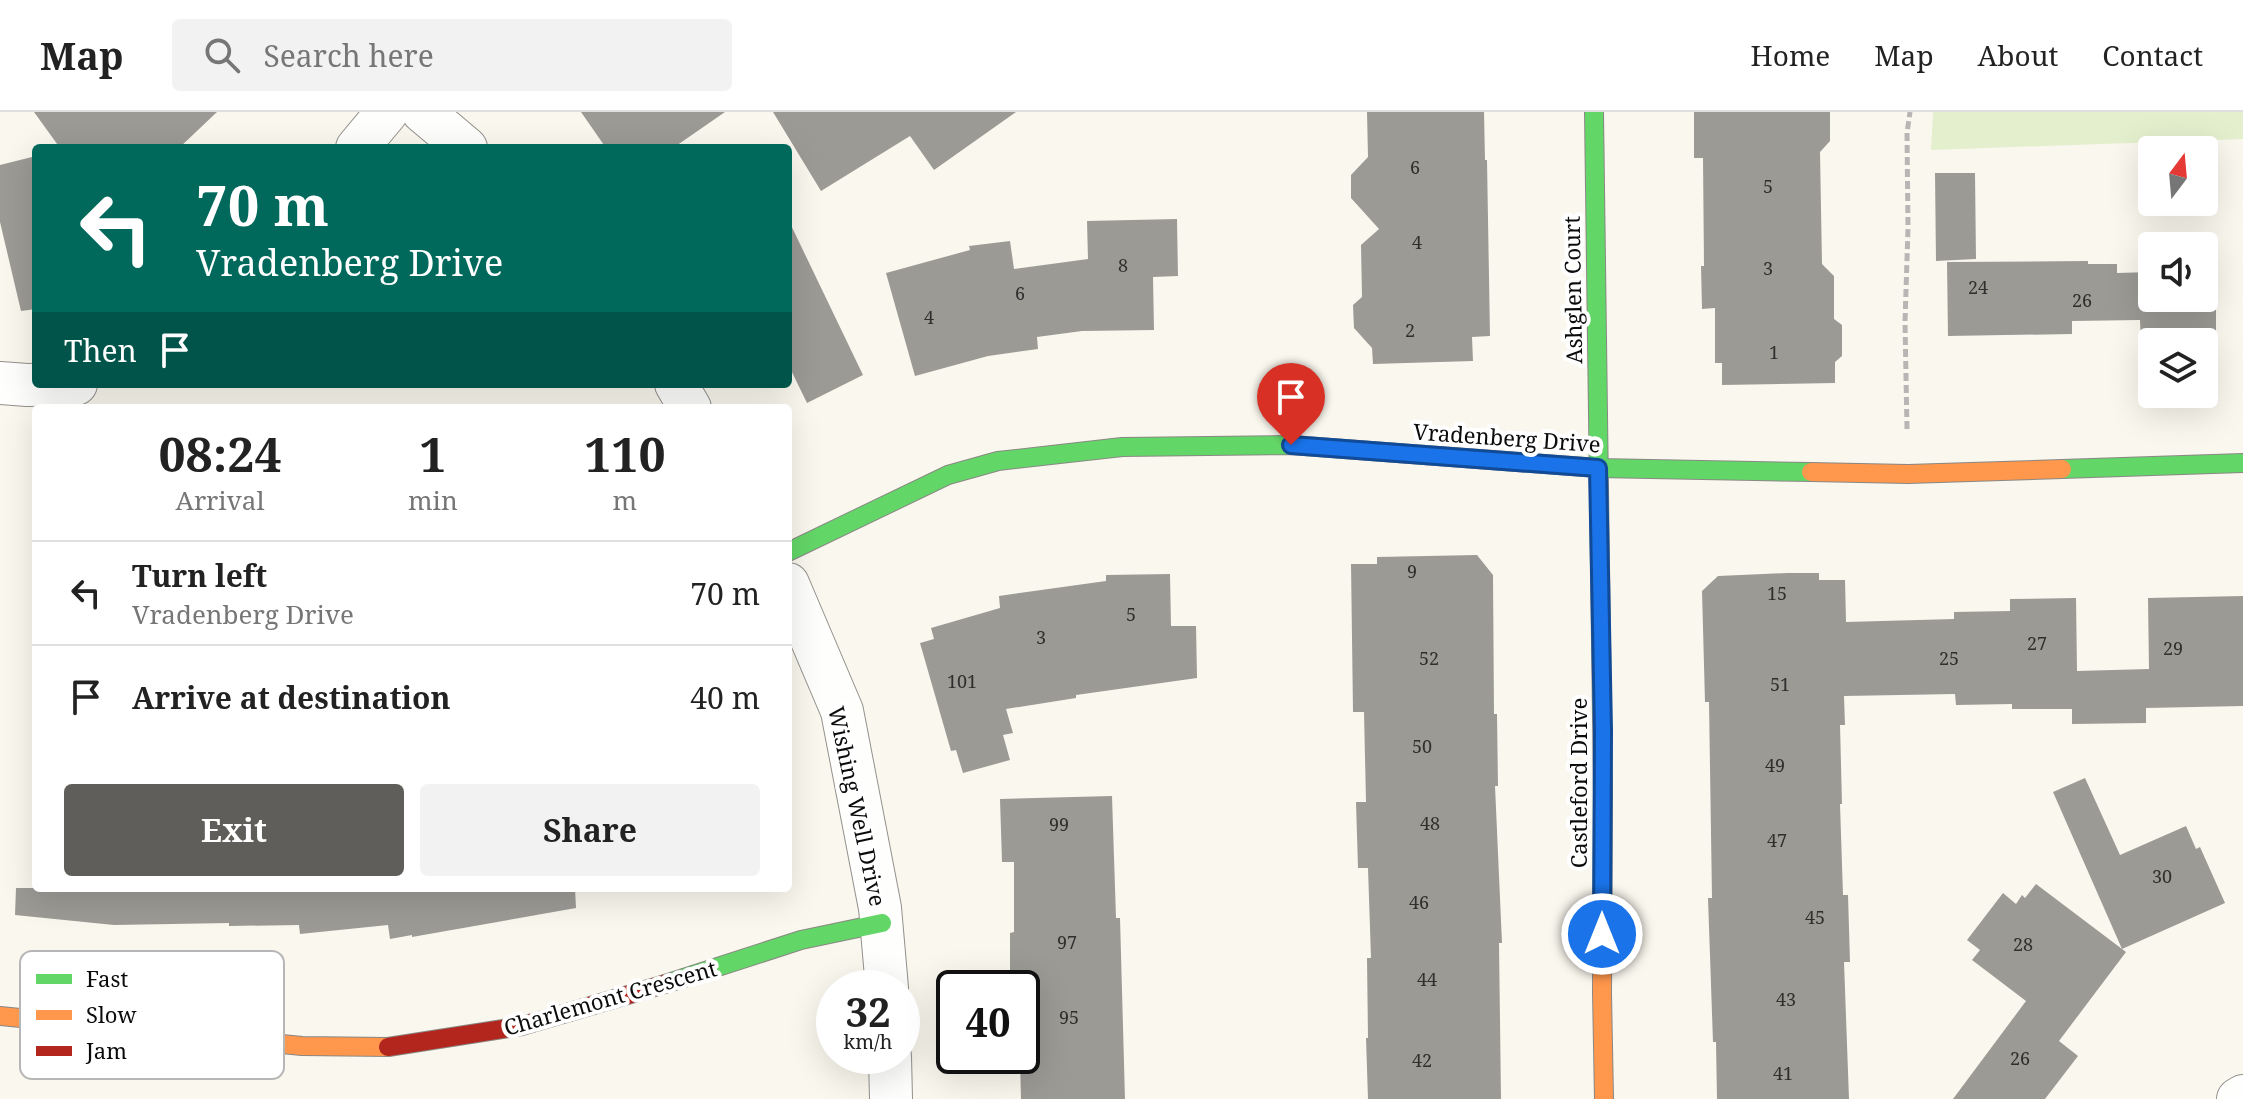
<!DOCTYPE html>
<html lang="en">
<head>
<meta charset="utf-8">
<style>
	:root { --surface:#fff; --page:#f2f2f2; --text:#222; --muted:#767676; --line:#e0e0e0; --accent:#5f5e5a }
	body { margin:0; font-family:"Noto Serif",serif; background:var(--page); color:var(--text); height:100vh; display:flex; flex-direction:column; font-size:30px; white-space:nowrap }
	* { box-sizing:border-box; margin:0 }
	p { font-size:26px; color:var(--muted) }
	.icon { flex:none; width:44px; height:44px; fill:none; stroke:currentColor; stroke-width:2; stroke-linecap:round; stroke-linejoin:round }
	.map { position:relative; flex:1; overflow:hidden }
	.drawer { position:absolute; left:32px; top:292px; width:760px; height:488px; display:flex; flex-direction:column; background:var(--surface); border-radius:8px; box-shadow:0 8px 32px #0002 }
	.drawer>* { flex:none }
	.guide { position:absolute; left:32px; top:32px; width:760px; height:244px; border-radius:8px; box-shadow:0 8px 32px #0002; background:#00695c; color:#fff; overflow:hidden }
	.needle { width:52px; rotate:16deg }
	.buttons { position:absolute; left:2138px; top:24px; display:grid; gap:16px }
	.buttons a { display:grid; place-items:center; width:80px; height:80px; border-radius:8px; background:var(--surface); box-shadow:0 8px 32px #0002; font-size:40px }
	.speed { position:absolute; left:816px; top:858px; display:flex; gap:16px; font-size:40px; font-weight:700; text-align:center }
	.speed>* { display:grid; place-content:center; width:104px; height:104px; border-radius:50%; background:var(--surface); box-shadow:0 8px 32px #0002; line-height:1 }
	.speed small { font-size:20px; font-weight:400 }
	.speed .limit { border:4px solid #111; border-radius:12px; background:#fff; color:#111 }
	.pin { position:absolute; display:grid; place-items:center; width:68px; height:68px; color:#fff; margin:-82px -34px; border-radius:50% 50% 50% 0; rotate:-45deg; box-shadow:0 0 8px #0007 }
	.pin .icon { rotate:45deg }
	.me { position:absolute; width:88px; margin:-44px; rotate:0deg; stroke-linejoin:round; filter:drop-shadow(0 0 6px #0008) }
	.turn { display:flex; align-items:center; gap:28px; height:168px; padding:0 32px; font-size:36px }
	.turn .icon { width:104px; height:104px; stroke-width:2.5 }
	.turn b { display:block; font-size:56px; line-height:68px }
	.then { display:flex; align-items:center; height:76px; padding:0 32px; background:#0003; gap:16px; font-size:30px }
	.eta { display:flex; justify-content:space-evenly; align-items:center; height:136px; text-align:center }
	.eta b { font-size:48px; font-weight:700; line-height:56px }
	.button { display:flex; gap:16px; margin-top:auto; padding:16px 32px }
	.button a { flex:1; height:92px; border-radius:8px; background:var(--accent); color:#fff; font-size:32px; font-weight:700; line-height:92px; text-align:center }
	.button a+a { background:var(--page); color:var(--text) }
	ul { padding:0; list-style:none }
	li { display:flex; align-items:center; gap:24px; height:104px; padding:0 32px; border-top:2px solid var(--line) }
	li div { flex:1 }
	li b { display:block; font-size:30px }
	li em { font-style:normal }
	header { display:flex; align-items:center; gap:48px; box-sizing:border-box; height:112px; padding:0 40px; background:var(--surface); border-bottom:2px solid var(--line) }
	header strong { font-size:38px }
	nav { display:flex; gap:44px; margin-inline-start:auto; font-size:28px }
	.search { width:560px; height:72px; background:var(--page); display:flex; align-items:center; gap:20px; box-sizing:border-box; padding:0 28px; border-radius:8px; color:var(--muted); font-size:30px }
	.map>svg:first-child { display:block }
	.green { fill:#e4efce }
	.building { fill:#9c9a95 }
	.lines { fill:none; stroke-linecap:round; stroke-linejoin:round }
	.street-casing { stroke:#93918d; stroke-width:44 }
	.fast-casing { stroke:#898884; stroke-width:20 }
	.slow-casing { stroke:#898884; stroke-width:20 }
	.jam-casing { stroke:#898884; stroke-width:20 }
	.path { stroke:#b7b6b5; stroke-width:5; stroke-dasharray:8 4; stroke-linecap:butt }
	.street { stroke:#fefefc; stroke-width:42 }
	.fast { stroke:#63d668; stroke-width:18 }
	.slow { stroke:#ff974d; stroke-width:18 }
	.jam { stroke:#b3261e; stroke-width:18 }
	.route-casing { stroke:#114b97; stroke-width:20 }
	.route { stroke:#1a73e8; stroke-width:14 }
	.labels { text-anchor:middle; dominant-baseline:central; stroke-width:8; stroke-linejoin:round; paint-order:stroke }
	.number-label { font-size:18px; fill:#2f2f2e }
	.street-label { font-size:22px; fill:#0b0b0b; stroke:#fff }
	.key { fill:#fff; stroke:#b6b6b6; stroke-width:2 }
	.key-label { font-size:22px; fill:#0b0b0b }
</style>
</head>
<body>
<header>
<strong>Map</strong>
<div class="search"><svg class="icon" aria-label="search" viewBox="0 0 24 24"><circle cx="10" cy="10" r="6"/><path d="M15 15l6 6"/></svg>Search here</div>
<nav><a>Home</a><a>Map</a><a>About</a><a>Contact</a></nav>
</header>
<div class="map">
<svg width="2243" height="987" viewBox="0 0 2243 987">
	<rect width="100%" height="100%" fill="#faf7ee"/>
	<path class="green" d="M1933,0H2243V27L1931,38Z"/>
	<path class="building" d="M34,0H217L179,36H60Z
		M581,0H725L673,36H606Z
		M773,0H1016L934,58L910,24L821,79Z
		M1367,0H1484L1485,48H1487L1490,224L1472,225L1473,249L1373,252L1372,236L1354,216L1353,193L1362,185L1361,133L1379,117L1351,86V63L1368,45Z
		M1694,0H1830V29L1820,40L1822,152L1834,164V207L1842,213V244L1835,250V271L1722,273V251H1715V196L1702,197L1701,154H1704L1703,46H1694Z
		M36,44V197L21,199L0,110V53Z
		M1935,61H1975L1976,147L1936,149Z
		M788,107L863,263L807,291L788,252Z
		M1177,107L1178,164L1153,165L1154,218L1082,219L1037,225L1038,237L988,244L915,264L886,161L970,138L969,134L1010,129L1014,157L1088,147L1087,109Z
		M2088,149V152H2117V161L2152,160V186H2204V159H2216V241H2204V230H2152L2151,242L2150,231L2141,232L2140,208L2072,209V222L1948,224L1947,150Z
		M1477,443L1493,463L1494,602H1497L1498,674H1495L1502,831H1499L1501,987H1368L1366,926H1368L1367,846H1371L1368,756H1358L1356,690H1366L1364,600H1353L1351,452H1377V445Z
		M1787,461H1819V468H1845L1846,510L1954,507V500L2010,499V487L2076,486L2077,559L2149,557L2148,486L2243,484V594L2146,596V611L2072,612V597H2012V592L1956,593L1955,582L1844,584L1845,613H1840L1842,692H1840L1843,783H1848L1850,850H1844L1849,987H1717L1716,930H1713L1708,786H1712L1709,590H1705L1702,479L1718,464Z
		M1170,462L1171,514H1196L1197,566L1076,583V586L1006,597L1013,621L1003,623L1010,648L963,661L956,638L951,639L920,531L934,527L931,516L1000,496L999,484L1106,469V463Z
		M2085,666L2120,743L2186,714L2196,737L2200,735L2225,791L2122,837L2053,680Z
		M1112,684L1116,806H1120L1125,987H1021L1020,947H1017V944H1022V876H1016V865H1010V821L1014,820V750H1002L1000,687Z
		M2036,772L2126,840L2059,929L2078,944L2045,987H1953L2026,889L1972,848L1980,838L1967,828L2003,781L2016,792L2022,783L2025,786Z
		M16,776H575L576,796L412,825V823L390,827L388,813L300,822L299,813L229,814V811L114,813L15,803Z"/>
	<g class="lines">
		<defs>
			<path id="street" d="M423,0L466,36
				M357,36L387,0
				M0,271L27,273L76,272
				M676,272L690,296
				M788,472L842,599L880,796L887,876
				M890,944L891,987
				M2238,987L2243,984"/>
			<path id="fast" d="M1594,0L1603,680
				M2062,357L2243,351
				M788,440L948,363L998,349L1122,335L1291,333L1598,356L1811,360
				M665,872L801,828L882,811"/>
			<path id="slow" d="M1811,360L1908,362L2062,357
				M1603,680L1602,881L1604,987
				M0,904L302,934L388,935"/>
			<path id="jam" d="M388,935L522,914L665,872"/>
		</defs>
		<use href="#street" class="street-casing"/>
		<use href="#fast" class="fast-casing"/>
		<use href="#slow" class="slow-casing"/>
		<use href="#jam" class="jam-casing"/>
		<path class="path" d="M1907,317L1905,210L1908,116L1907,21L1910,0"/>
		<use href="#street" class="street"/>
		<use href="#fast" class="fast"/>
		<use href="#slow" class="slow"/>
		<use href="#jam" class="jam"/>
	</g>
	<g class="lines">
		<defs>
			<path id="route" d="M1291,333L1598,356L1603,619L1602,822"/>
		</defs>
		<use href="#route" class="route-casing"/>
		<use href="#route" class="route"/>
	</g>
	<g class="labels">
		<g class="number-label">
			<text x="1415" y="55">6</text>
			<text x="1768" y="74">5</text>
			<text x="1417" y="130">4</text>
			<text x="1123" y="153">8</text>
			<text x="1768" y="156">3</text>
			<text x="1978" y="175">24</text>
			<text x="1020" y="181">6</text>
			<text x="2082" y="188">26</text>
			<text x="929" y="205">4</text>
			<text x="1410" y="218">2</text>
			<text x="1774" y="240">1</text>
			<text x="1412" y="459">9</text>
			<text x="1777" y="481">15</text>
			<text x="1131" y="502">5</text>
			<text x="1041" y="525">3</text>
			<text x="2037" y="531">27</text>
			<text x="2173" y="536">29</text>
			<text x="1429" y="546">52</text>
			<text x="1949" y="546">25</text>
			<text x="962" y="569">101</text>
			<text x="1780" y="572">51</text>
			<text x="1422" y="634">50</text>
			<text x="1775" y="653">49</text>
			<text x="1430" y="711">48</text>
			<text x="1059" y="712">99</text>
			<text x="1777" y="728">47</text>
			<text x="2162" y="764">30</text>
			<text x="1419" y="790">46</text>
			<text x="1815" y="805">45</text>
			<text x="1067" y="830">97</text>
			<text x="2023" y="832">28</text>
			<text x="1427" y="867">44</text>
			<text x="1786" y="887">43</text>
			<text x="1069" y="905">95</text>
			<text x="2020" y="946">26</text>
			<text x="1422" y="948">42</text>
			<text x="1783" y="961">41</text>
		</g>
		<g class="street-label">
			<text transform="translate(1572 178) rotate(-91)">Ashglen Court</text>
			<text transform="translate(1507 325) rotate(4)">Vradenberg Drive</text>
			<text transform="translate(1578 671) rotate(-90)">Castleford Drive</text>
			<text transform="translate(858 694) rotate(78)">Wishing Well Drive</text>
			<text transform="translate(610 885) rotate(-16)">Charlemont Crescent</text>
		</g>
	</g>
	<rect x="20" y="839" width="264" height="128" rx="12" class="key"/>
	<rect x="36" y="862" width="36" height="10" fill="#63d668"/>
	<rect x="36" y="898" width="36" height="10" fill="#ff974d"/>
	<rect x="36" y="934" width="36" height="10" fill="#b3261e"/>
	<g class="key-label">
		<text x="86" y="875">Fast</text>
		<text x="86" y="911">Slow</text>
		<text x="86" y="947">Jam</text>
	</g>
</svg>
<div class="buttons">
<a><svg class="needle" viewBox="-14 -14 28 28"><path d="M0-13l5 13h-10z" fill="#e53935"/><path d="M0 13l5-13h-10z" fill="#767676"/></svg></a>
<a><svg class="icon" aria-label="sound" viewBox="0 0 24 24"><path d="M4 9h4l5-4v14l-5-4H4zM17 9q2 3 0 6"/></svg></a>
<a><svg class="icon" aria-label="layers" viewBox="0 0 24 24"><path d="M12 4l9 5-9 5-9-5zM3 14l9 5 9-5"/></svg></a>
</div>
<div class="speed"><div>32<small>km/h</small></div><div class="limit">40</div></div>
<div class="pin" style="left:1291px;top:333px;background:#d93025"><svg class="icon" aria-label="arrive" viewBox="0 0 24 24"><path d="M6 21V4h12l-3 4 3 4H6"/></svg></div>
<svg class="me" style="left:1602px;top:822px" viewBox="-20 -20 40 40"><circle r="17" fill="#1a73e8" stroke="#fff" stroke-width="3"/><path d="M0-11L8 9 0 5-8 9z" fill="#fff"/></svg>
<div class="guide">
<div class="turn"><svg class="icon" aria-label="left" viewBox="0 0 24 24"><path d="M17 20v-9H6M10 6l-5 5 5 5"/></svg><div><b>70 m</b>Vradenberg Drive</div></div>
<div class="then">Then<svg class="icon" aria-label="arrive" viewBox="0 0 24 24"><path d="M6 21V4h12l-3 4 3 4H6"/></svg></div>
</div>
<section class="drawer">
<div class="eta">
<div><b>08:24</b><p>Arrival</p></div>
<div><b>1</b><p>min</p></div>
<div><b>110</b><p>m</p></div>
</div>
<ul>
<li><svg class="icon" aria-label="left" viewBox="0 0 24 24"><path d="M17 20v-9H6M10 6l-5 5 5 5"/></svg><div><b>Turn left</b><p>Vradenberg Drive</p></div><em>70 m</em></li>
<li><svg class="icon" aria-label="arrive" viewBox="0 0 24 24"><path d="M6 21V4h12l-3 4 3 4H6"/></svg><div><b>Arrive at destination</b></div><em>40 m</em></li>
</ul>
<div class="button"><a>Exit</a><a>Share</a></div>
</section>
</div>
</body>
</html>
